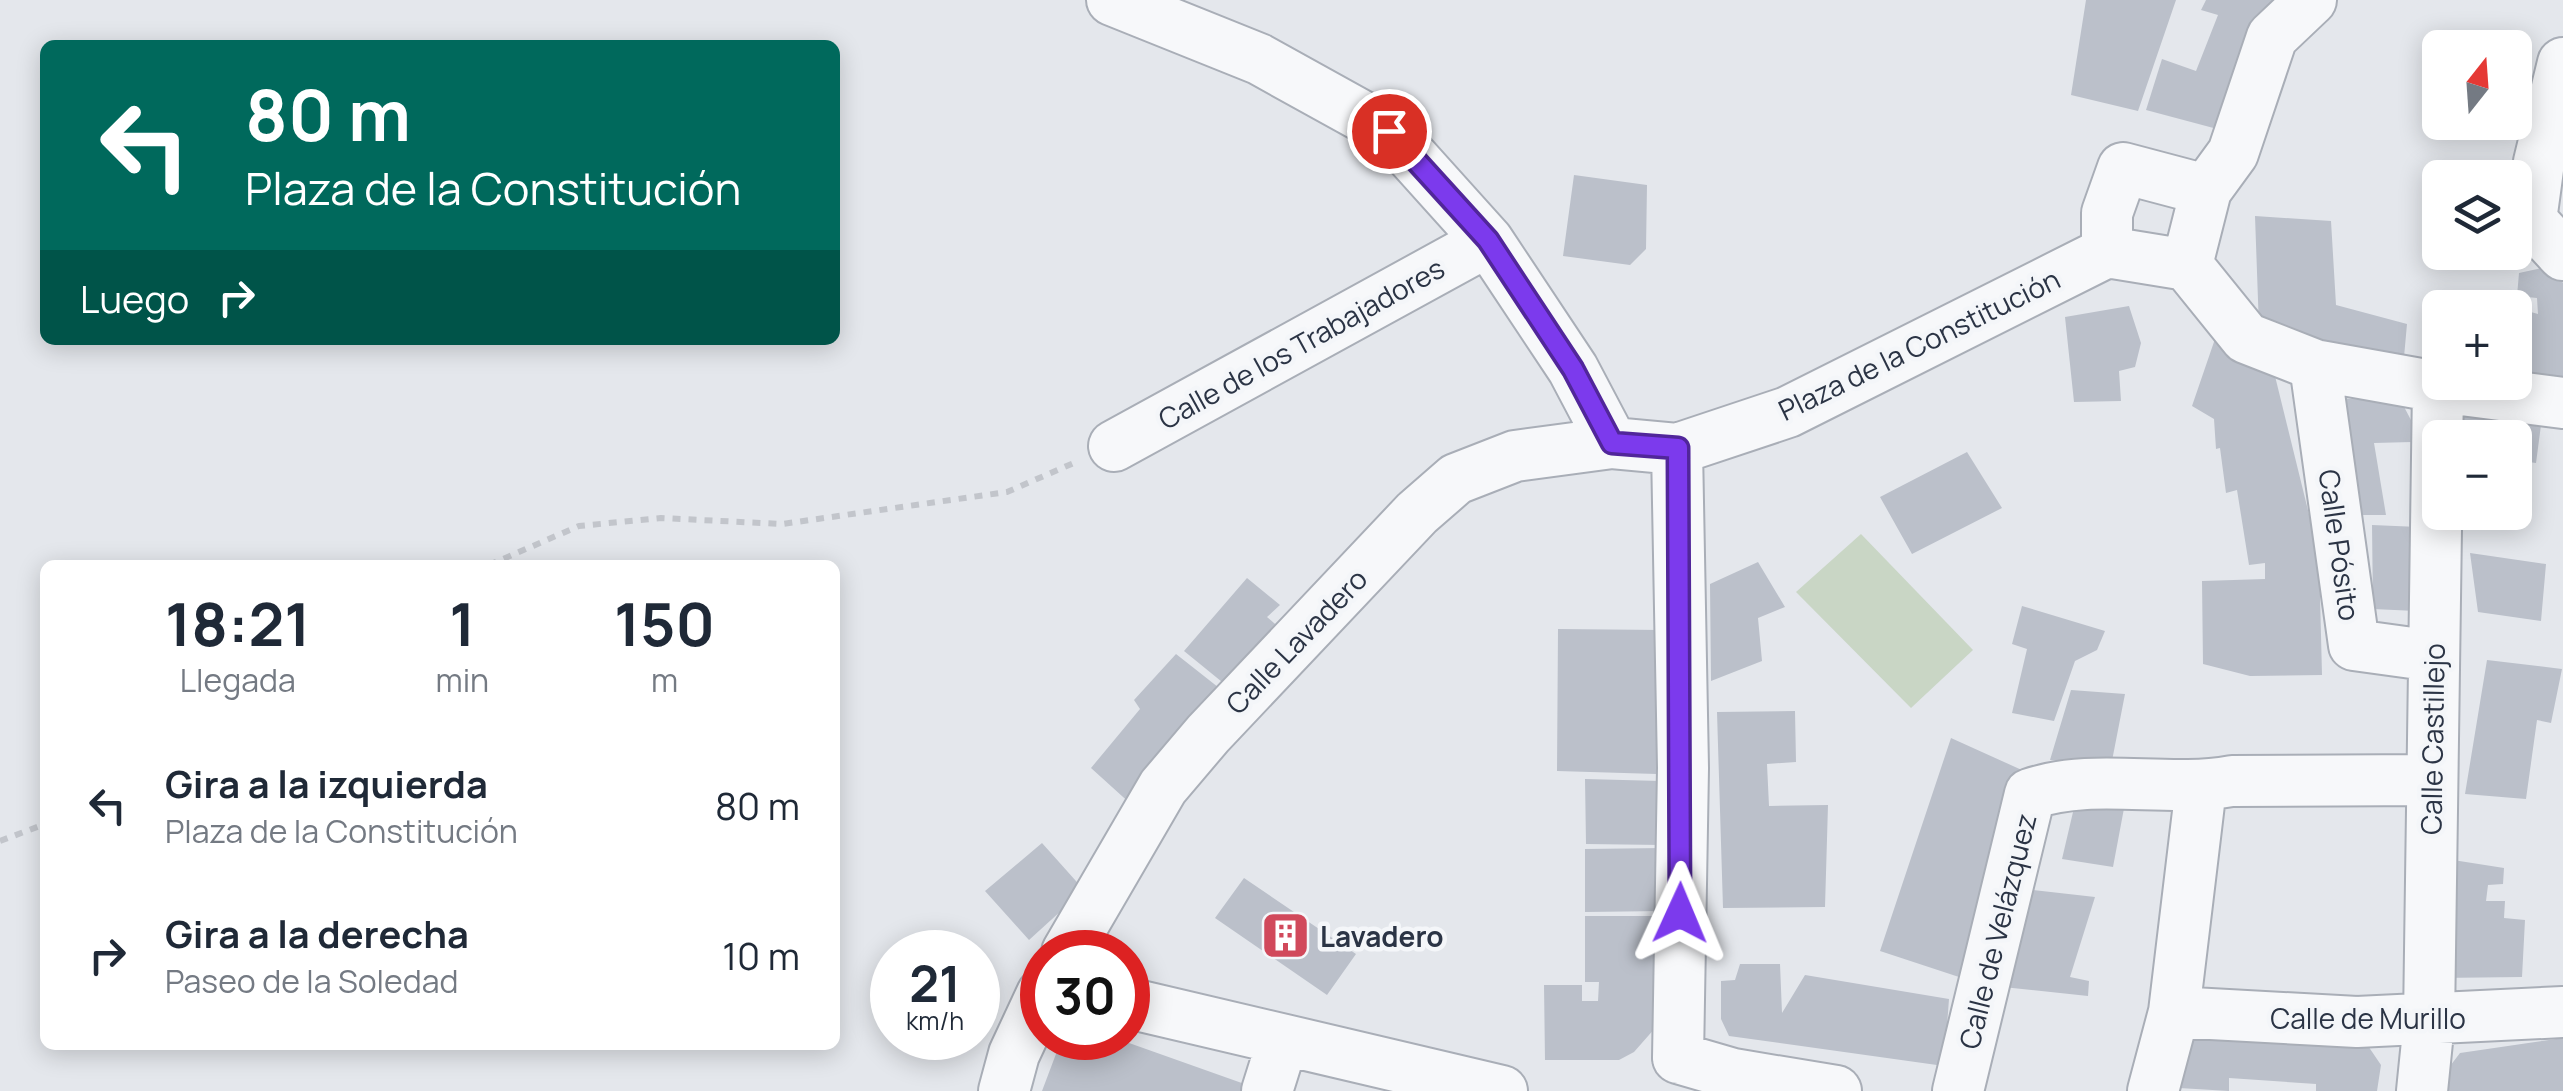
<!DOCTYPE html>
<html lang="es">
<head>
<meta charset="utf-8">
<style>
	:root { --surface:#fff; --page:#f2f2f3; --text:#1f2937; --muted:#747a83 }
	body { margin:0; font-family:Manrope,sans-serif; background:var(--page); color:var(--text); height:100vh; display:flex; flex-direction:column; font-size:38px; white-space:nowrap }
	* { box-sizing:border-box; margin:0 }
	p { font-size:32px; color:var(--muted) }
	.icon { flex:none; width:55px; height:55px; fill:none; stroke:currentColor; stroke-width:2; stroke-linecap:round; stroke-linejoin:round }
	.map { position:relative; flex:1; overflow:hidden }
	.side { position:absolute; left:40px; top:560px; width:800px; height:490px; display:flex; flex-direction:column; background:var(--surface); border-radius:15px; box-shadow:0 5px 25px #0003 }
	.side>* { flex:none }
	.top-card { position:absolute; left:40px; top:40px; width:800px; height:305px; border-radius:15px; box-shadow:0 5px 25px #0003; background:#00695c; color:#fff; overflow:hidden }
	.needle { width:65px; rotate:17deg }
	.controls { position:absolute; left:2422px; top:30px; display:grid; gap:20px }
	.controls a { display:grid; place-items:center; width:110px; height:110px; border-radius:15px; background:var(--surface); box-shadow:0 5px 25px #0003; font-size:50px }
	.speed { position:absolute; left:870px; top:930px; display:flex; gap:20px; font-size:50px; font-weight:700; text-align:center }
	.speed>* { display:grid; place-content:center; width:130px; height:130px; border-radius:50%; background:var(--surface); box-shadow:0 5px 25px #0003; line-height:1 }
	.speed small { font-size:25px; font-weight:400 }
	.speed .limit { border:15px solid #d22; background:#fff; color:#111 }
	.pin { position:absolute; display:grid; place-items:center; width:85px; height:85px; color:#fff; margin:-42px; border:5px solid #fff; border-radius:50%; box-shadow:0 2px 10px #0007 }
	.me { position:absolute; width:110px; margin:-55px; rotate:1deg; stroke-linejoin:round; filter:drop-shadow(0 0 8px #0008) }
	.turn { display:flex; align-items:center; gap:35px; height:210px; padding:0 40px; font-size:45px }
	.turn .icon { width:130px; height:130px; stroke-width:2.5 }
	.turn b { display:block; font-size:70px; line-height:85px }
	.then { display:flex; align-items:center; height:95px; padding:0 40px; background:#0003; gap:20px; font-size:38px }
	.eta { display:flex; justify-content:space-evenly; align-items:center; height:170px; text-align:center }
	.eta b { font-size:60px; font-weight:700; line-height:70px }
	ul { padding:0; list-style:none }
	li { display:flex; align-items:center; gap:30px; height:150px; padding:0 40px }
	li div { flex:1 }
	li b { display:block; font-size:38px }
	li em { font-style:normal }
	.map>svg:first-child { display:block }
	.green { fill:#c9d6c5 }
	.building { fill:#bbc0ca }
	.lines { fill:none; stroke-linecap:round; stroke-linejoin:round }
	.minor-casing { stroke:#a9aeb7; stroke-width:54 }
	.path { stroke:#c2c5cb; stroke-width:6; stroke-dasharray:8 8; stroke-linecap:butt }
	.minor { stroke:#f7f8fa; stroke-width:50 }
	.route-casing { stroke:#51269a; stroke-width:25 }
	.route { stroke:#7c3aed; stroke-width:18 }
	.labels { text-anchor:middle; dominant-baseline:central; stroke-width:9; stroke-linejoin:round; paint-order:stroke }
	.street-label { font-size:28px; fill:#2b3445; stroke:#f4f6f9 }
	.poi-label { font-size:28px; font-weight:bold; fill:#2b3445; stroke:#f4f6f9; text-anchor:start }
</style>
</head>
<body>
<div class="map">
<svg width="2563" height="1091" viewBox="0 0 2563 1091">
	<rect width="100%" height="100%" fill="#e4e7ec"/>
	<path class="green" d="M1861,534L1973,650L1911,708L1796,592Z"/>
	<path class="building" d="M2086,0H2176L2138,111L2071,95Z
		M2206,0H2291L2221,130L2146,110L2162,59L2196,71L2218,15L2201,10Z
		M1574,175L1647,185L1646,249L1630,265L1563,256Z
		M2255,216L2331,221L2336,305L2407,324L2403,368L2259,328Z
		M2552,266L2563,283V380L2515,374L2520,309L2538,314L2537,298L2517,296L2519,273Z
		M2129,306L2141,343L2135,367L2119,371L2121,401L2074,402L2065,317Z
		M2216,336L2274,372L2319,555L2322,675L2250,676L2203,664L2202,581L2265,579V563L2249,565L2237,490L2226,493L2220,448L2216,449L2214,419L2192,406Z
		M2327,398L2401,401L2412,422V442L2374,443L2386,515H2342Z
		M2461,399L2543,410L2536,463L2515,460V438H2461Z
		M1967,452L2002,508L1912,554L1880,497Z
		M2372,525L2419,527L2416,611L2373,609Z
		M2470,553L2546,564L2541,621L2478,612Z
		M1758,562L1785,607L1758,618L1762,661L1711,681L1710,584Z
		M1247,578L1280,605L1267,617L1282,630L1227,686L1184,651Z
		M2022,606L2105,631L2097,650L2075,661L2054,721L2012,713L2027,649L2012,644Z
		M1558,629L1662,630L1657,774L1557,771Z
		M1176,654L1223,691L1133,806L1091,768L1140,709L1134,700Z
		M2487,660L2562,669L2551,723L2537,720L2526,799L2465,794Z
		M2071,690L2125,694L2111,766L2050,760Z
		M1795,711L1796,762L1767,764L1769,806L1828,805L1825,907L1723,908L1717,712Z
		M1951,738L2024,771L1959,977L1880,951Z
		M1585,779L1661,781L1662,845L1586,844Z
		M2077,795L2125,803L2113,867L2062,859Z
		M1042,843L1084,890L1029,940L985,891Z
		M1663,848L1664,911L1585,912V849Z
		M2453,860L2504,868L2503,884L2488,885L2486,901H2505L2504,918L2525,920L2522,977L2438,978Z
		M1244,878L1356,954L1327,995L1215,918Z
		M2033,890L2095,897L2070,977L2089,981L2088,996L2003,987Z
		M1585,916H1665L1656,1027L1634,1052L1619,1060H1545L1544,985H1582V1001H1598L1599,982H1585Z
		M1740,964H1780L1782,1013L1805,975L1949,999L1944,1066L1729,1036L1721,1019V981L1735,980Z
		M2186,1025L2362,1037L2381,1065L2377,1091H2316V1084L2229,1078V1091L2179,1088Z
		M1062,1038H1115L1253,1087L1252,1091H1042Z
		M2563,1038V1091H2431L2460,1053Z"/>
	<g class="lines">
		<defs>
			<path id="minor" d="M1112,0L1259,59L1389,131L1488,241L1573,369L1612,443
				M2563,63L2539,162L2531,220L2563,255
				M2123,168L2206,190L2187,265L2107,252V213Z
				M2206,190L2233,153L2272,37L2311,0
				M2187,265L2246,338L2315,365L2438,387L2563,403
				M2315,365L2354,645L2434,656
				M1114,446L1488,241
				M1677,449L1683,768L1678,1058
				M1067,952L1163,787L1208,734L1417,513L1456,479L1515,456L1612,443L1677,449L1788,412L2107,252
				M1128,1003L1502,1091
				M2174,1012L2357,1022L2563,1012
				M1678,1058L1733,1074L1836,1091
				M1004,1091L1014,1054L1042,994
				M1267,1091L1283,1040
				M1958,1091L2030,794C2094,772 2165,793 2232,781L2432,780
				M2153,1091L2174,1012L2201,787
				M2422,1091L2429,1022L2438,387"/>
		</defs>
		<use href="#minor" class="minor-casing"/>
		<path class="path" d="M489,565L579,526L661,518L782,524L1007,492L1076,462
			M0,841L45,824"/>
		<use href="#minor" class="minor"/>
	</g>
	<g class="lines">
		<defs>
			<path id="route" d="M1389,131L1488,240L1573,369L1612,443L1678,448L1680,913"/>
		</defs>
		<use href="#route" class="route-casing"/>
		<use href="#route" class="route"/>
	</g>
	<defs>
		<symbol id="building-square" viewBox="-11 -11 22 22"><rect x="-9" y="-9" width="18" height="18" rx="4" fill="#d1495b" stroke="#f4f6f9"/><path d="M-4-6H4V6H1V3H-1V6H-4ZM-2.5-4.3h1.7v1.8h-1.7ZM.8-4.3h1.7v1.8H.8ZM-2.5-1h1.7V.8h-1.7ZM.8-1h1.7V.8H.8Z" fill="#fff"/></symbol>
	</defs>
	<g fill-rule="evenodd">
		<use href="#building-square" x="1258" y="908" width="55" height="55"/>
	</g>
	<g class="labels">
		<g class="street-label">
			<text transform="translate(1301 343) rotate(-29)">Calle de los Trabajadores</text>
			<text transform="translate(1919 344) rotate(-26)">Plaza de la Constitución</text>
			<text transform="translate(2340 545) rotate(82)">Calle Pósito</text>
			<text transform="translate(1296 641) rotate(-46)">Calle Lavadero</text>
			<text transform="translate(2432 739) rotate(-89)">Calle Castillejo</text>
			<text transform="translate(1997 931) rotate(-76)">Calle de Velázquez</text>
			<text x="2368" y="1018">Calle de Murillo</text>
		</g>
		<g class="poi-label">
			<text x="1320" y="936">Lavadero</text>
		</g>
	</g>
</svg>
<div class="controls">
<a><svg class="needle" viewBox="-14 -14 28 28"><path d="M0-13l5 13h-10z" fill="#e53935"/><path d="M0 13l5-13h-10z" fill="#747a83"/></svg></a>
<a><svg class="icon" aria-label="layers" viewBox="0 0 24 24"><path d="M12 4l9 5-9 5-9-5zM3 14l9 5 9-5"/></svg></a>
<a>+</a>
<a>−</a>
</div>
<div class="speed"><div>21<small>km/h</small></div><div class="limit">30</div></div>
<div class="pin" style="left:1389px;top:131px;background:#d93025"><svg class="icon" aria-label="arrive" viewBox="0 0 24 24"><path d="M6 21V4h12l-3 4 3 4H6"/></svg></div>
<svg class="me" style="left:1680px;top:913px" viewBox="-20 -20 40 40"><path d="M0-17L14 15 0 8-14 15z" fill="#7c3aed" stroke="#fff" stroke-width="4"/></svg>
<div class="top-card">
<div class="turn"><svg class="icon" aria-label="left" viewBox="0 0 24 24"><path d="M17 20v-9H6M10 6l-5 5 5 5"/></svg><div><b>80 m</b>Plaza de la Constitución</div></div>
<div class="then">Luego<svg class="icon" aria-label="right" viewBox="0 0 24 24"><path d="M7 20v-9h11M14 6l5 5-5 5"/></svg></div>
</div>
<section class="side">
<div class="eta">
<div><b>18:21</b><p>Llegada</p></div>
<div><b>1</b><p>min</p></div>
<div><b>150</b><p>m</p></div>
</div>
<ul>
<li><svg class="icon" aria-label="left" viewBox="0 0 24 24"><path d="M17 20v-9H6M10 6l-5 5 5 5"/></svg><div><b>Gira a la izquierda</b><p>Plaza de la Constitución</p></div><em>80 m</em></li>
<li><svg class="icon" aria-label="right" viewBox="0 0 24 24"><path d="M7 20v-9h11M14 6l5 5-5 5"/></svg><div><b>Gira a la derecha</b><p>Paseo de la Soledad</p></div><em>10 m</em></li>
</ul>
</section>
</div>
</body>
</html>
